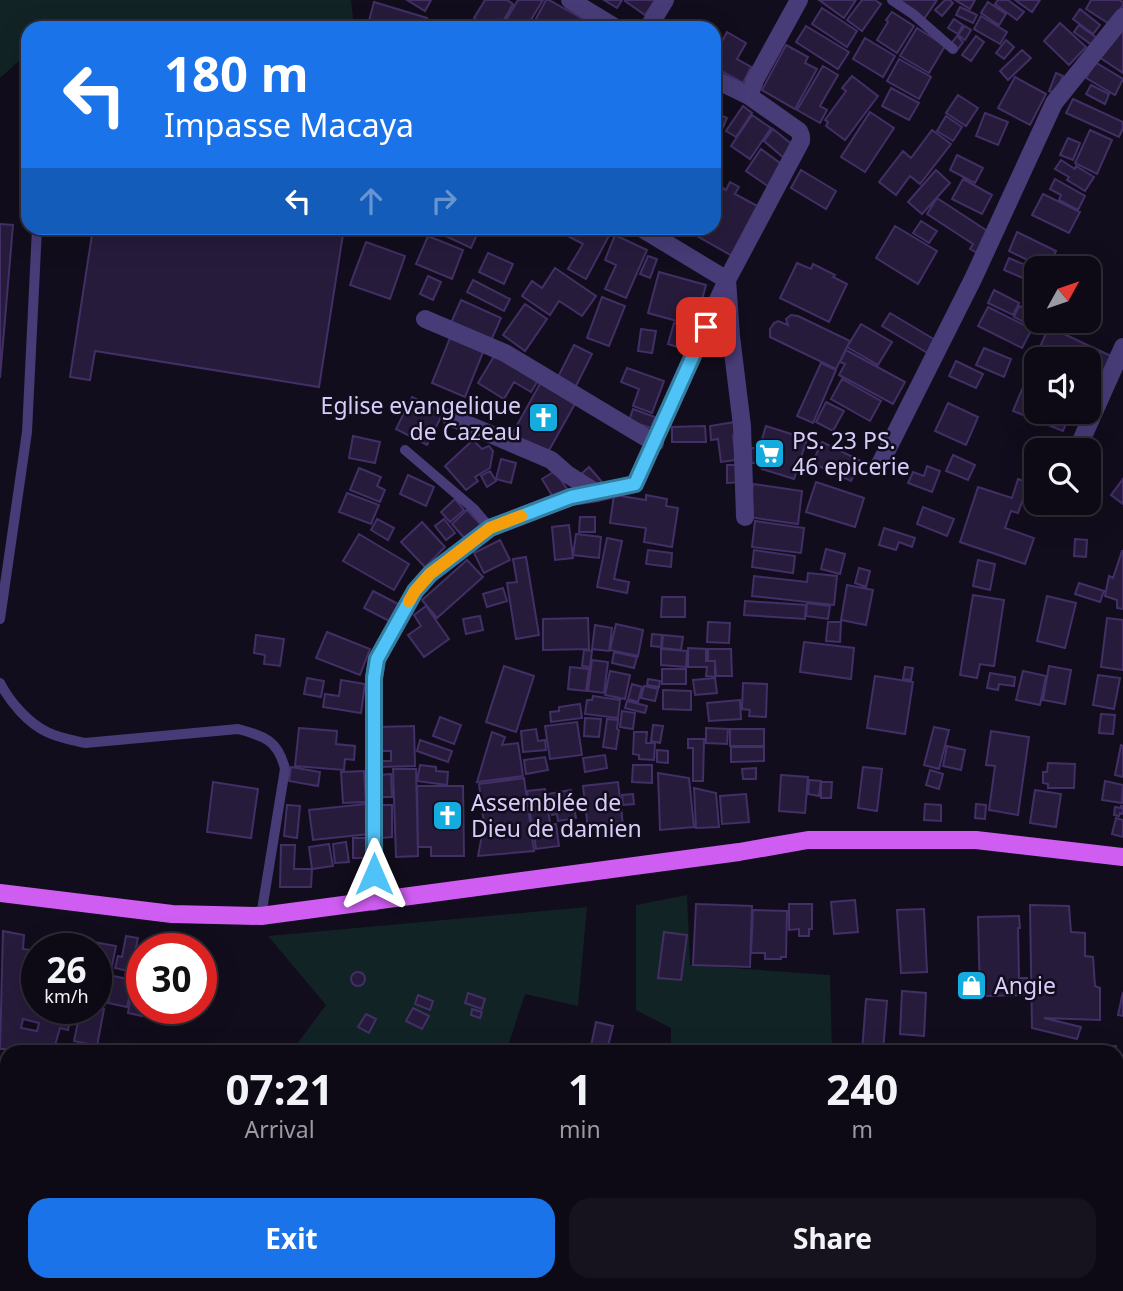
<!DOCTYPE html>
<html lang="en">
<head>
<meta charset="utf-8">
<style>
	:root { --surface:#0e0a15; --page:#17131e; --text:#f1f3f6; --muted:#9b9aa0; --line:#2e2b34; --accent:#1a73e8 }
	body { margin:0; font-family:"Noto Sans",sans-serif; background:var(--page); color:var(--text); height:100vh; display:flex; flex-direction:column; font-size:26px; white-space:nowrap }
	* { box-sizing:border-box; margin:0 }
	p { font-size:23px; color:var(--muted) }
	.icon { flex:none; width:38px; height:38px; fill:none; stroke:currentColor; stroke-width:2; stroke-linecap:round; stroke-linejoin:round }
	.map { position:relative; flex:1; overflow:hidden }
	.panel { position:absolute; left:0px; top:1045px; width:1124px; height:247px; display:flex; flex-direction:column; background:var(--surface); border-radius:21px 21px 0 0; box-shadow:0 7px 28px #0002,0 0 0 2px var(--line) }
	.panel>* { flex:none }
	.top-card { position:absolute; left:21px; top:21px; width:700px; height:214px; border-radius:21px; box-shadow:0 7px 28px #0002,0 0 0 2px var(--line); background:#1a73e8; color:#fff; overflow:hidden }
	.needle { width:46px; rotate:50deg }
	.controls { position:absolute; left:1024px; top:256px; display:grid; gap:14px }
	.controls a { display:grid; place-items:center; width:77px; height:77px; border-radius:14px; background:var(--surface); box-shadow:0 7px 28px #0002,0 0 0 2px var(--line); font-size:35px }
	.speed { position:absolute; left:21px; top:933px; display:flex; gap:14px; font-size:35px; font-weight:700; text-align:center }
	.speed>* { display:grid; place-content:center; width:91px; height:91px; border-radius:50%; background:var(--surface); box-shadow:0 7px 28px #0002,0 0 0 2px var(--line); line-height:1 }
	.speed small { font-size:18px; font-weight:400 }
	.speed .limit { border:10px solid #d22; background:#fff; color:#111 }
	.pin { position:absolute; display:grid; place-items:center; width:60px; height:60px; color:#fff; margin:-30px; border-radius:14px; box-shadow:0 4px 10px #0006 }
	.me { position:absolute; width:77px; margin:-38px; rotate:0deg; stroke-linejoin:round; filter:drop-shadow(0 0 5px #0008) }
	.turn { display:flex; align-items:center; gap:24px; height:147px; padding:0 28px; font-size:32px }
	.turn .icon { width:91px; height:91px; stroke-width:2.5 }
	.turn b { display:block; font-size:49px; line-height:60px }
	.lanes { display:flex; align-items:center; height:66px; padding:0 28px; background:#0003; justify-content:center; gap:35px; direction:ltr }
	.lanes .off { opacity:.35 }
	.eta { display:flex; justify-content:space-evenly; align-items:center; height:119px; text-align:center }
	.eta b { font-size:42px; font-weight:700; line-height:49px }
	.button { display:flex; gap:14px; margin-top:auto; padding:14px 28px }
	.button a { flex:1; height:80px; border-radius:21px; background:var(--accent); color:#fff; font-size:28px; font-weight:700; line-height:80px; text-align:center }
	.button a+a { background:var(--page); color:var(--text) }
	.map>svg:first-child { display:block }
	.green { fill:#112325 }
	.building { fill:#261b3b; stroke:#422f65; stroke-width:2; fill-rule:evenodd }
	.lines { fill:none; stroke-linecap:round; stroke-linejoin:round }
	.service { stroke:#473c77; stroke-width:10 }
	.minor { stroke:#473c77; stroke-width:18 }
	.primary { stroke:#cf5df1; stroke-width:18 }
	.route-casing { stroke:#337fa1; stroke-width:18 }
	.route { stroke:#4fc3f7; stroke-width:12 }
	.slow { stroke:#f59e0b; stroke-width:12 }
	.labels { text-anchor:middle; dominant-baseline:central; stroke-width:5; stroke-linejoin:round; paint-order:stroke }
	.poi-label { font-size:23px; fill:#d8ccfb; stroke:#120d1c; text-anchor:start }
</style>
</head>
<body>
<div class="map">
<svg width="1123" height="1291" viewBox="0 0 1123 1291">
	<rect width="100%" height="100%" fill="#120d1c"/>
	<path class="green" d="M0,0H351L354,28H28V53L0,78Z
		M687,895L690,965L830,975L832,1052H671V1028L636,1010V905Z
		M587,907L578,1006L525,994L506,1052H291L326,1005L268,936Z
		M1117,1190L1123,1191V1291H971L973,1284H1116Z
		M289,1285L951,1284V1285L950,1291H296L297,1287Z"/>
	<path class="building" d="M407,0H431L425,11Z
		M485,0H507L513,4L499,28H491L474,18Z
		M518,0H543L526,28H501Z
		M546,0H549L597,27L531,28Z
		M604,0H622L617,8Z
		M625,0H655L645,15L625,1Z
		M819,0H856L844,18Z
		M862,0H875L881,4L862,31L847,20Z
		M896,0H937L924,19Z
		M945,0H950L953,3L942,16L935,10Z
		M955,0H975L970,9Z
		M998,0H1008L1024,12L1017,20L995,4Z
		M1015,0H1040L1032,12Z
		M1091,0H1119L1123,2V5L1111,25L1086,9Z
		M374,2L427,18L424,28H367Z
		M988,2L1006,14L999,25L981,13Z
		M960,7L977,15L973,23L956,15Z
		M822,8L857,31L847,47L812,24Z
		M1080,9L1100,25L1093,34L1073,19Z
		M892,12L914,26L897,53L877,40L888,22L886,20Z
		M981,16L1007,32L1000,44L974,29Z
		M954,19L963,25L958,34L948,28Z
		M1060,23L1086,47L1069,65L1044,41Z
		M1079,25L1097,38L1092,45L1074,32Z
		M806,26L849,52L838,69L796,42Z
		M965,26L971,30L965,40L958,35Z
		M917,28L945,46L929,73L900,56Z
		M1117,29L1123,32V73L1099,57Z
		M727,32L746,43L737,59L751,67L743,83L714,67V47L718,49Z
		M957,36L963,42L957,50L950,45Z
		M976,36L984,42L971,61L962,55Z
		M865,38L895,56L883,77L853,59Z
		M1006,40L1014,47L1004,59L996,53Z
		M786,45L808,57L805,63L817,69L795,109L762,90Z
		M1022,50L1031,58L1008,80L1000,71Z
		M899,59L931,77L919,99L887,81Z
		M1095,62L1123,79L1115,95L1086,78Z
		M823,66L838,75L820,106L827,110L820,123L797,110Z
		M1056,73L1063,76L1055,94L1049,91Z
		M852,76L878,96L845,140L826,126L828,122L825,120L846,91L842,88Z
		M1015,77L1046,94L1030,125L998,108Z
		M1091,85L1109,94L1105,104L1086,94Z
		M891,88L919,103L909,120L882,106Z
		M958,95L978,108L966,126L946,113Z
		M1073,99L1123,122V128L1119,137L1066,113Z
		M743,106L752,113L736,137L726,131Z
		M714,112L727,118L718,138L714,137Z
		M870,112L894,128L865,172L841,157Z
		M985,113L1008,122L998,145L976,136Z
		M752,115L771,128L750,159L731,146Z
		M946,116L962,127L953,141L937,131Z
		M773,129L794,146L784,158L764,141Z
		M932,130L951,144L920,184L910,176L896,195L879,182L903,151L911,158Z
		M1090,130L1112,140L1097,174L1075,163Z
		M1068,138L1080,143L1073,160L1060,155Z
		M761,149L784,166L769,187L746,171Z
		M957,155L983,168L975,183L950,170Z
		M1061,160L1075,169L1076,166L1094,177L1085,191L1067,180L1069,177L1055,169Z
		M801,170L836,191L826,209L791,188Z
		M936,170L950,183L922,214L908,202Z
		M963,179L992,195L982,214L952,199Z
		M1055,179L1085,196L1078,210L1059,200L1061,195L1050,189Z
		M730,182L739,187L735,194L761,208L734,257L697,236L701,228H714V204L723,188L726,190Z
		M1043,194L1080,212L1069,233L1032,215Z
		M937,198L992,234L979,254L970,249L973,244L927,214Z
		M921,221L937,231L929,243L913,233Z
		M0,224L13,225L0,378Z
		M895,226L937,251L918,284L876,258Z
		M93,228H344L319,387L95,351L90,380L70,377Z
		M356,228H369V233H356Z
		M439,228H480L471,248L437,232Z
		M565,228H588L591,229L592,228H608L612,230L586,279L568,269L583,244L562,233Z
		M1017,232L1056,251L1048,268H1044L1009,251Z
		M615,235L647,250L626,298L605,289L616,265L605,260Z
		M428,236L463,250L452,279L416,264Z
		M366,242L405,256L390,299L350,285Z
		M488,253L513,264L504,284L479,272Z
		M648,256L657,259L650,278L640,274Z
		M1009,258L1035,269L1030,281L1004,270Z
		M797,263L811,269L813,264L835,275L833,277L847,284L829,322L780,298Z
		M555,268L596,296L582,316L559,301L550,315L522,296L532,281L542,288Z
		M659,272L706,285L695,326L648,313Z
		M428,276L441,282L433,300L420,294Z
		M473,280L510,299L504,311L467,292Z
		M994,290L1019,303L1013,315L988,303Z
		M602,297L625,306L609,346L587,338Z
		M461,300L501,318L490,343L450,325Z
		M525,304L547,319L525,351L503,335Z
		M1019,306L1036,313L1037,320L1034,327L1014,317Z
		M988,307L1032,329L1022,348L978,326Z
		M890,313L937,341L929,354L882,326Z
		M791,315L798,316L850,341L836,369L770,337V329L774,323L778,321L788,325L786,319Z
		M674,323L694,328L688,350L668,344Z
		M861,324L892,342L878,365L847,347Z
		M1049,327L1111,356L1093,394L1088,392V359H1036V368L1031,366Z
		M641,329L656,331L652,353L638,351Z
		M450,338L483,352L465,397L432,383Z
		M574,345L592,354L575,388L557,379Z
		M984,348L1011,359L1004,377L976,365Z
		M846,350L905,382L893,404L839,375L845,364L840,362Z
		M496,353L539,379L531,392L514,382L504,399L478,383Z
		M956,361L983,374L976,388L949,376Z
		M821,363L836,370L813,423L797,416Z
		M627,368L664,381L652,413L633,406L639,389L621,382Z
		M1028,375L1036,378V411H1071L1063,431L1013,411Z
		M842,379L881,401L870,421L831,399Z
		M541,382L576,402L547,454L512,434Z
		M412,397L443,413L427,445L396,429Z
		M826,402L844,411L833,431L816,422Z
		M948,403L978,417L966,445L935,431Z
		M633,409L655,417L651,428L629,421Z
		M735,422L737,436H733L736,460L721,462L718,439L711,440L710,426Z
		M705,426L706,442H672V427Z
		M766,426L807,439L794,479L762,469L771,442L762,439Z
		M353,436L380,442L375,463L349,458Z
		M473,440L482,449L489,446L493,451L490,468L475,477L478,481L466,490L445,466Z
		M822,442L861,461L851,481L812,463Z
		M750,448H760V463H750Z
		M953,455L975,465L968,480L946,471Z
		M501,459L516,463L511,483L496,479Z
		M727,465H740V482L727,483Z
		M927,466L940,471L932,492L908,483L913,472L924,476Z
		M589,467L602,482L594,489L581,474Z
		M359,468L381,477L377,486L385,490L380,502L350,490Z
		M490,471L496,481L487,487L481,476Z
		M555,471L567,489L553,497L542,479Z
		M408,475L434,487L426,506L400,494Z
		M1018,479L1029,483L1018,513L1011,511L1005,528L1034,538L1025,564L960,542L978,487L1012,498Z
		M1123,479V504L1111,495Z
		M816,482L864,498L855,527L806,512Z
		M753,484L802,491L798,524L748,517Z
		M347,493L379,505L371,524L339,512Z
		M614,495L646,500V495L667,499L666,506L678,508L672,547L644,542L646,528L610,523Z
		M455,499L464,510L450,522L441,512Z
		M923,507L954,519L947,536L917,524Z
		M467,510L482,526L466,540L452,524Z
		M580,517H595V532H579Z
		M377,519L394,528L388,540L371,530Z
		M444,519L455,533L446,540L435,526Z
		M755,521L804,528L801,553L752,547Z
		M422,522L445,547L425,567L401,542Z
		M569,525L573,558L555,560L552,527Z
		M884,528L915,538L912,547L899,542L896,550L879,545Z
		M359,534L409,564L394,590L343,561Z
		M576,534L601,537L599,558L573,555Z
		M607,538L622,541L614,579L629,582L627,593L597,587Z
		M1075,539L1087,540L1086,557L1074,556Z
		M500,540L510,560L484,573L474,553Z
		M826,549L845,554L840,574L821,569Z
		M648,550L672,553L671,567L646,564Z
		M754,550L795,556L793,573L752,567Z
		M1122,551H1123V609L1117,608V600L1105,596L1109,576L1113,578Z
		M526,557L539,635L516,639L507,583L517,582L513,559Z
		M467,560L483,577L437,618L422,600Z
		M978,560L995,564L990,590L973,586Z
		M859,568L870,571L866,587L855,583Z
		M808,573L837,576L834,605L752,596L754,576L807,582Z
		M1079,583L1104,591L1100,602L1075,594Z
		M847,585L873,590L866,625L841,620Z
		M503,588L507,601L487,607L483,594Z
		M373,591L400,605L391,622L364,608Z
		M973,595L1004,600L994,666L980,664L977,678L960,675Z
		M1047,596L1076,603L1065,648L1037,641Z
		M662,597H685V617H661Z
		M745,601L806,605L805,619L744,615Z
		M807,603L830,606L828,619L806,616Z
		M426,606L449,639L424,657L408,635L421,626L414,615Z
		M480,616L483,630L466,634L463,619Z
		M588,618L589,649L543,650V619Z
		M1107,618L1123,620V670L1101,667Z
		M708,622L730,623L729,643L707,642Z
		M828,622H841L840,642L826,641Z
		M616,624L643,630L638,656L610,650Z
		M595,625L612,628L609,651L592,649Z
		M327,632L370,649L360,675L316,658Z
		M652,634L662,635L661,647L651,646Z
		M256,635L284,639L280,666L264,664L265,655L254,653Z
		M663,635L683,637L681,650L662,648Z
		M804,642L854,648L851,679L800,672Z
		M688,648L706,649V661H715V677L706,676L707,667H688Z
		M661,649L687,651L686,667L661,665Z
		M708,649H731L732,676H716L715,661H708Z
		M584,650L592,651L590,667L582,666Z
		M614,652L637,657L634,668L612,663Z
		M592,660L608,662L604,693L588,691Z
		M504,666L534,676L516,732L486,722Z
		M1049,666L1071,670L1065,704L1043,700Z
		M570,667L589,669L586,691L568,689Z
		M905,667L913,668L911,680L903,679Z
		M662,669H686V684H662Z
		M610,671L630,675L625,699L605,695Z
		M1023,671L1046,676L1040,705L1016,700Z
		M990,673L1015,677L1014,686L999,684L998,690L987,688Z
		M1098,675L1120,678L1114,709L1093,705Z
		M875,676L913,682L905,734L867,728Z
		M307,678L324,681L321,697L304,694Z
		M715,678L717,693L695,695L693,680Z
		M648,679L660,681L659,687L647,685Z
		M341,680L365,684L361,713L323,707L325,694L339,696Z
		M743,683L767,684L766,717L749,716L750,710L742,709Z
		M632,684L642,687L638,702L628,699Z
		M644,686L658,689L655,701L641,698Z
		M663,690L691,691V710L663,709Z
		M593,696L620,700L618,718L585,714L587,700H592Z
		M740,700L741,719L709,721L707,703Z
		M627,701L647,706L645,713L625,708Z
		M580,704L582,718L551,722L550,712L559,711V707Z
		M622,711L635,713L633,729L620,727Z
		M1101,714L1115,715L1113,734L1099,733Z
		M440,717L461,725L454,744L433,736Z
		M585,718L601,719L599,737L584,736Z
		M607,719L618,720L617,729L619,730L616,749L603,747Z
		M577,722L582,755L550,759L545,726Z
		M653,725L663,726L660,743L651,741Z
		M414,726L415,766L378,767V761H391V751H378V727Z
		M934,727L949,730L939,769L924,765Z
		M299,728L337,731L336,744L355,746L354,760L345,759L344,770L295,766Z
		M706,728L728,729L727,744L706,743Z
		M536,729L538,741L545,740L546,750L523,752L521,731Z
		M730,729H764V746H730Z
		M991,731L1029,737L1018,815L989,810L995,766L986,765Z
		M492,732L505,737L502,745L518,743L523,776L477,782Z
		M634,732H647L646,743H655L654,760L639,759V755L633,754Z
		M688,739H704L703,781H693V748H688Z
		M420,740L452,751L448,762L417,751Z
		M1121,745L1123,746V777L1115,775Z
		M947,746L965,750L961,770L943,766Z
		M731,747H764V761L731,762Z
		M657,750L668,751V763L657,762Z
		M605,755L607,768L585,772L583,758Z
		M545,757L548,770L526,774L524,760Z
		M1048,763L1075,764L1074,788H1048V784L1043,783V772H1047Z
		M420,765L436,767V771L448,772L447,785L417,781Z
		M633,765H652V783L632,782Z
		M291,767L320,772L318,786L289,781Z
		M863,767L882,769L877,811L858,808Z
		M756,768V779H743L742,769Z
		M393,769H416L418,856L396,857Z
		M930,770L943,774L939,789L926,785Z
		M364,771L366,802L343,803L341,772Z
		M658,773L689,778L694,827L660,830Z
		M391,774L392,797H379V775Z
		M781,775L808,777L805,813L779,811Z
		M524,778L534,851L478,856L484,824L479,784Z
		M809,780L821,781L819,796L808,794Z
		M1105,781L1123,785L1122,803L1102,800Z
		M213,782L258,789L251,838L207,832Z
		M618,782L623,825L588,829L583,786Z
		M821,782H832L831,798H821Z
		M417,786H463L464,856H431V847H418Z
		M694,788L716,793L719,827L696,828Z
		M545,789L550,823L532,826L527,791Z
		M571,790L576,818L558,821L557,814L552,815L548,794Z
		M1035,790L1061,794L1056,827L1030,823Z
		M633,794L634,804L623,805L622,795Z
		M746,794L749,822L722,824L720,796Z
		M366,804L369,834L313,840L309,810Z
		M925,804L941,805V821L924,820Z
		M976,804L986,805L985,819L975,818Z
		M287,805L300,806L297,838L284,836Z
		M379,805H392V837L380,838Z
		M1121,806H1123V814L1120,813L1119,816L1114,815L1115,807L1121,808Z
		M1116,818L1123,820V837L1112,834Z
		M556,824L559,846L536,849L533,828Z
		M353,838H366L367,858H353Z
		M346,842L349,862L335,863L333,844Z
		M329,844L333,866L312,869L309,847Z
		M281,845H295L294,869H312L311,887H280Z
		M855,900L858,932L834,934L831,902Z
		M696,904L752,906L750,967L693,965Z
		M789,904H812V929H809V936H799V929L789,930Z
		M1030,905L1069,906L1071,932L1085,933V956L1093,957L1095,986L1100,988V1020L1044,1018L1081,1027L1077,1039L1032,1028Z
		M924,909L927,972L901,973L897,910Z
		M753,910L787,911L786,957H781V959H765V953H751Z
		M1019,916L1020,928H1018L1019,978H1027L1028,995L980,996L978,917Z
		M3,931L24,935L23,949L37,951V1008H73L68,1030L60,1028L53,1052H12L13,1049H0ZM23,1019L39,1023L37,1031L21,1028Z
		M664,932L687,935L681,980L658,978Z
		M54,936L86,943L85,948H51Z
		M126,936L138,938L133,960H135L133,972L115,968L118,956L122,957Z
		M88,941L116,946L108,985L96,983V948H87Z
		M169,945L186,946V948H169Z
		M138,949L142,950V974L134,972Z
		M351 979a7 7 0 1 1 14 0a7 7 0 1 1-14 0Z
		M113,976L133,980L127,1007L108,1003Z
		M133,984L142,985V1008H144L142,1016L128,1013Z
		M96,990L106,992L103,1005L96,1003Z
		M902,991L926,993L924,1036L900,1034Z
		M1123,992V1016L1118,1015Z
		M468,993L485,999L482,1009L465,1003Z
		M418,995L433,1001L430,1010L415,1004Z
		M866,999L887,1001L883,1052H862Z
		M96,1007L104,1009L97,1046L74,1041L81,1008Z
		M413,1008L429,1016L422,1029L406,1021Z
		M472,1009L482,1012L480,1018L471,1015Z
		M366,1014L376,1019L369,1033L358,1027Z
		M596,1022L613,1026L607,1050L591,1046Z
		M568,1044L598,1052H567Z
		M1116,1046V1052H1100V1047Z
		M1123,1058V1095L1116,1092V1067Z
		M1116,1095L1123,1097V1141L1116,1151Z"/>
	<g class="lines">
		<path class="service" d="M892,0L913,14L953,49
			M405,450L474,509L490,528
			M0,619L27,432L37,228
			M0,683C10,702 28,723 47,732C59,738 72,740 85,743L238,729C264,736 278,740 285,769L261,916"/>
		<path class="minor" d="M570,0L616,28
			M648,28L665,0
			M714,79L749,96
			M641,228L727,280L731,336L742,426L745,517
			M425,319L505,353L655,443
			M450,417L551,460L567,474L597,493
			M1077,450L1123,347
			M879,466L973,279L1054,103L1123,17
			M374,902V678L377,659L415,591L430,574L490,528L571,497L597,493L635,484L727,280L801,141V136L799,131L749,96L755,80L799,0
			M1116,1161L1123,1162
			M969,1291L971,1284"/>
		<path class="primary" d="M0,893L172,914L261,916L739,852L808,840H976L1123,857"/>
	</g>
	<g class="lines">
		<defs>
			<path id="route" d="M374,874V678L377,659L415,591L430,574L490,528L571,497L635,484L706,327"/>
		</defs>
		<use href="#route" class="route-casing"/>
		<use href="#route" class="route"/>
		<path class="slow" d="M409,601L415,591L430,574L490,528L521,516"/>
	</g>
	<defs>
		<symbol id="church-square" viewBox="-11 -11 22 22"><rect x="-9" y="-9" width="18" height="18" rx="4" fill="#14acdf" stroke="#120d1c"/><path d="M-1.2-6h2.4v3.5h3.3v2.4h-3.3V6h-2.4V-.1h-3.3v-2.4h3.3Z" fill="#fff"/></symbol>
		<symbol id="supermarket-square" viewBox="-11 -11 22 22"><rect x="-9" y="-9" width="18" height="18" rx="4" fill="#14acdf" stroke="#120d1c"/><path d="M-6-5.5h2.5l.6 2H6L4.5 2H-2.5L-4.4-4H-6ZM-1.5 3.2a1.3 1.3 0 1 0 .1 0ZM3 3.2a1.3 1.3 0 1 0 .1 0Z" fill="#fff"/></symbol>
		<symbol id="shop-square" viewBox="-11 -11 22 22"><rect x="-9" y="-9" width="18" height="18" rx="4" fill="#14acdf" stroke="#120d1c"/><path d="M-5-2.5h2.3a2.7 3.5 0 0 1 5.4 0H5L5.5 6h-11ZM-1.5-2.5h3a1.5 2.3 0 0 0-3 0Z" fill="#fff"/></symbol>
	</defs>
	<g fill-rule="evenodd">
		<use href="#church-square" x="526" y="400" width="35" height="35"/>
		<use href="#supermarket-square" x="752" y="436" width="35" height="35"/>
		<use href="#church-square" x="430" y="798" width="35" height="35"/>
		<use href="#shop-square" x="954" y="968" width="35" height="35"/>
	</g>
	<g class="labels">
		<g class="poi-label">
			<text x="521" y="405" text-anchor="end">Eglise evangelique<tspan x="521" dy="26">de Cazeau</tspan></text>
			<text x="792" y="440">PS. 23 PS.<tspan x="792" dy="26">46 epicerie</tspan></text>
			<text x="471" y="802">Assemblée de<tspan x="471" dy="26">Dieu de damien</tspan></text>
			<text x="994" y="985">Angie</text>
		</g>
	</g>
</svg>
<div class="controls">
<a><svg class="needle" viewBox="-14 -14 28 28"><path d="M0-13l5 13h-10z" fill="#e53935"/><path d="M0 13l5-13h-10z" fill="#9b9aa0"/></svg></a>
<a><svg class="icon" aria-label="sound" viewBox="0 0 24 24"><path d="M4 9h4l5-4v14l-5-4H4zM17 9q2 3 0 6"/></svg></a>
<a><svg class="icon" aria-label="search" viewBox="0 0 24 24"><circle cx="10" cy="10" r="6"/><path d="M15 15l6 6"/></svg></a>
</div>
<div class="speed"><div>26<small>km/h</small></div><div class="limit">30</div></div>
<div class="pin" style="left:706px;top:327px;background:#d93025"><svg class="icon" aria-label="arrive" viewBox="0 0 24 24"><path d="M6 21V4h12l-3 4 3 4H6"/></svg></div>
<svg class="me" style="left:374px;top:874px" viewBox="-20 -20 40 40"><path d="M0-17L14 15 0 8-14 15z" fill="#4fc3f7" stroke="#fff" stroke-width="4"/></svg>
<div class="top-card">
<div class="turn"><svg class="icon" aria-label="left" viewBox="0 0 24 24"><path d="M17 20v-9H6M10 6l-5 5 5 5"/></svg><div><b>180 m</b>Impasse Macaya</div></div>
<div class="lanes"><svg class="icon" aria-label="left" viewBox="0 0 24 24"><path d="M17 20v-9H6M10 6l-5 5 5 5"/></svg><svg class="icon off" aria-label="ahead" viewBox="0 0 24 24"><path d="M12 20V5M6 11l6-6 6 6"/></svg><svg class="icon off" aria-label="right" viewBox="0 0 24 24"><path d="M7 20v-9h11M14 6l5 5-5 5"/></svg></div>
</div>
<section class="panel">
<div class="eta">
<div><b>07:21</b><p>Arrival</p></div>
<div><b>1</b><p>min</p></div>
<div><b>240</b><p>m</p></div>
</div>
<div class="button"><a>Exit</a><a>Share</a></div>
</section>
</div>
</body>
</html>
